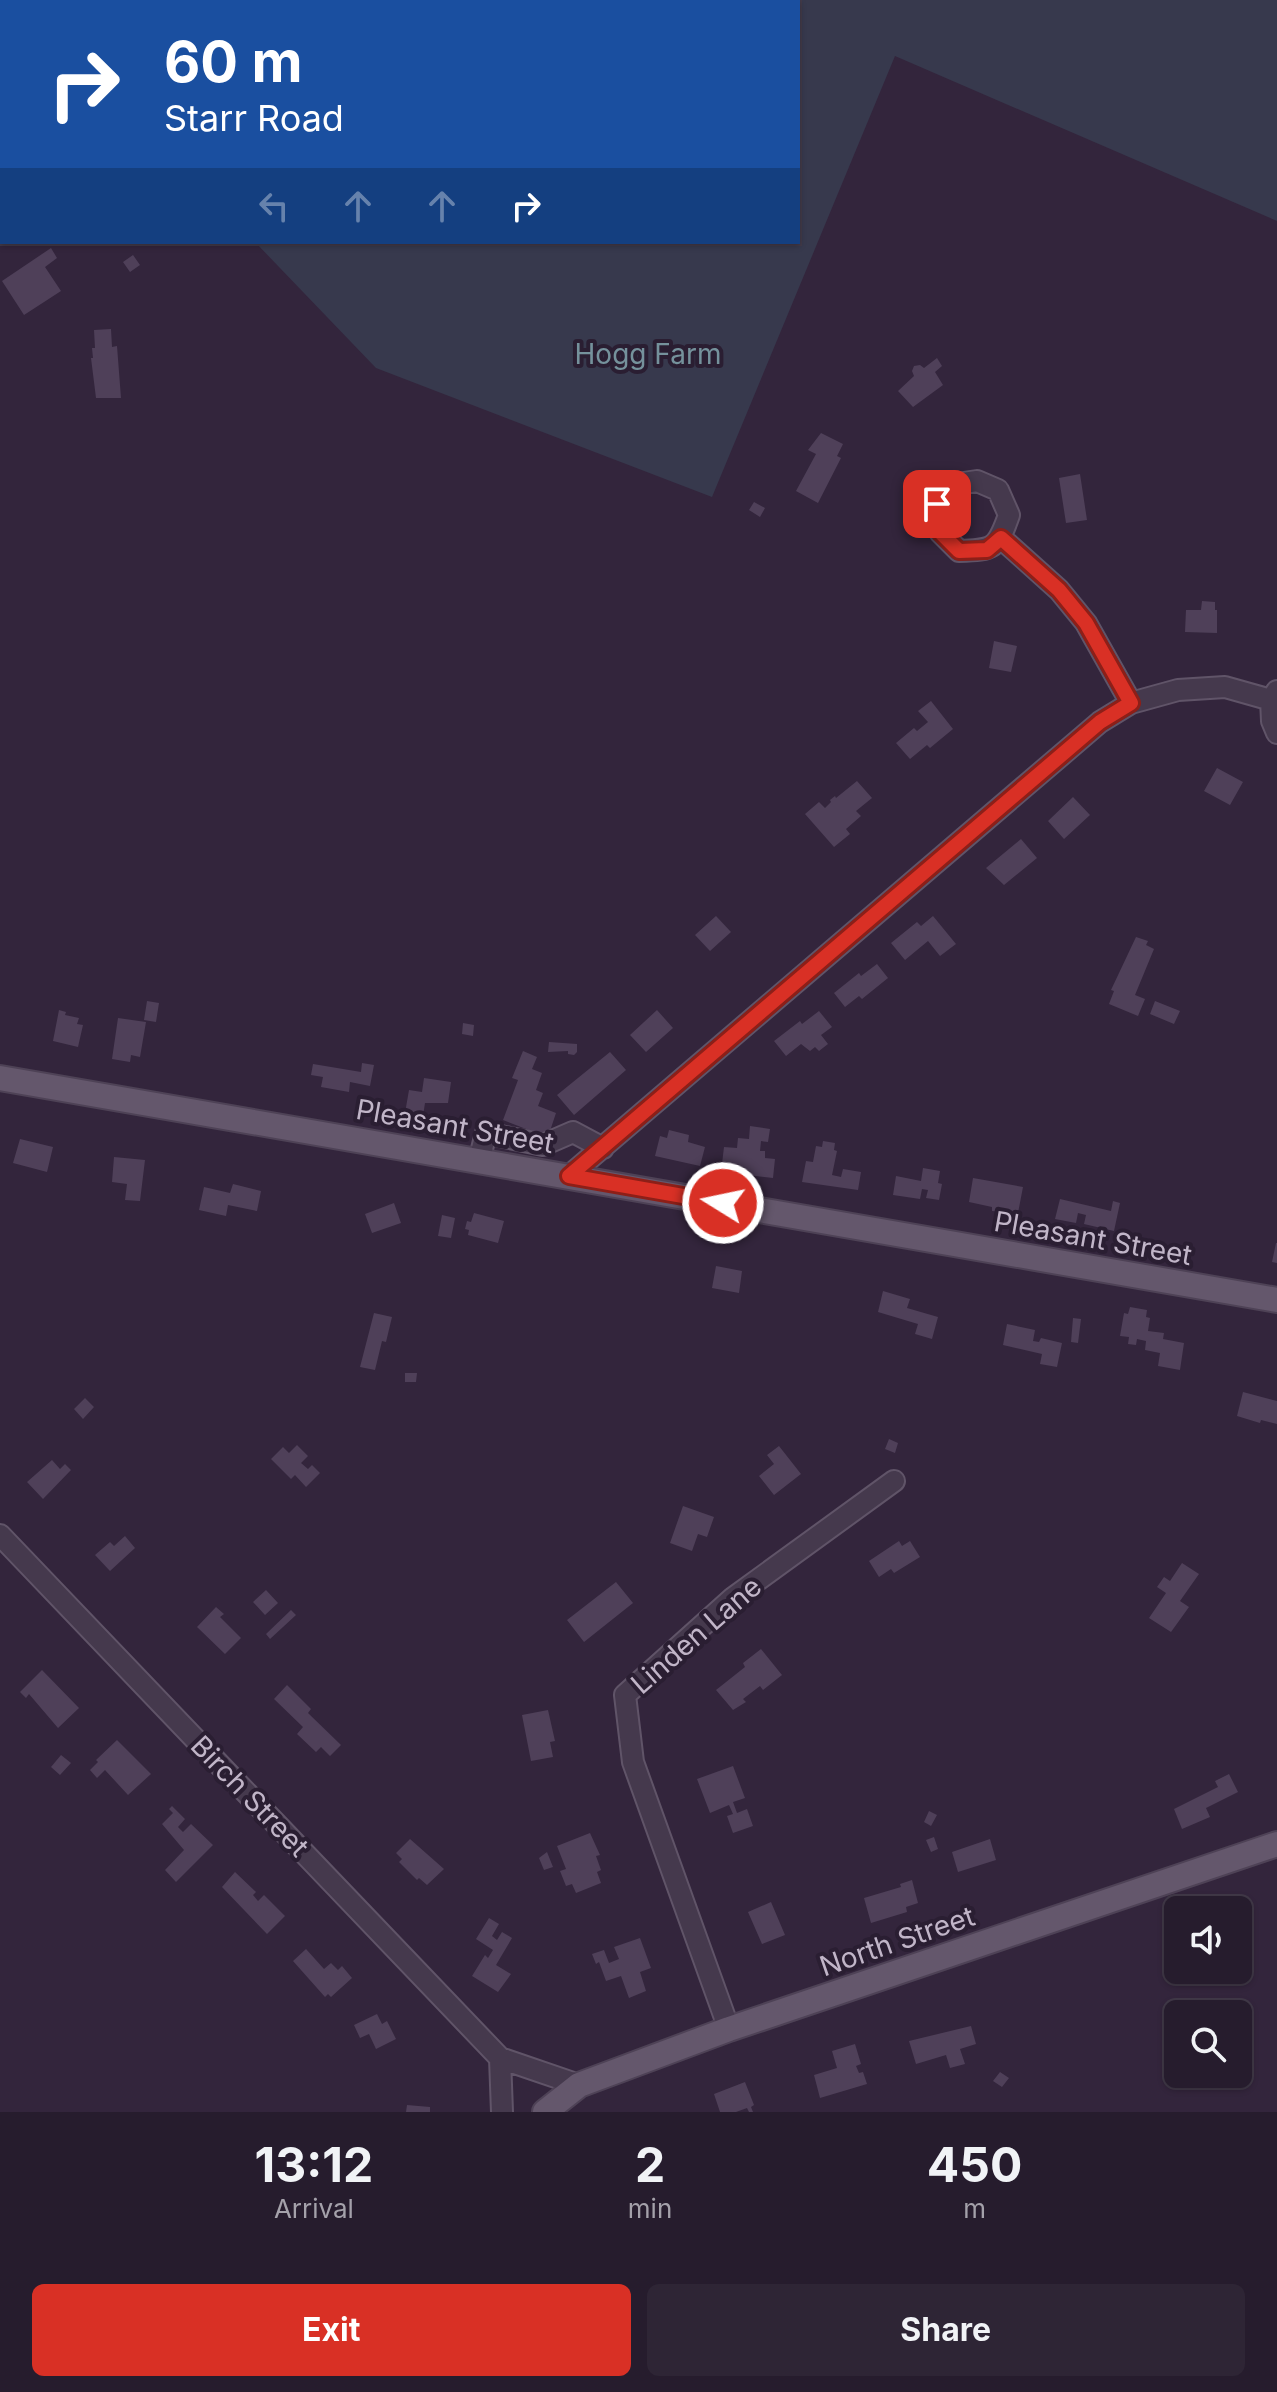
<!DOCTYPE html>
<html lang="en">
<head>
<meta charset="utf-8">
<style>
	:root { --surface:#261c2d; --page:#2e2535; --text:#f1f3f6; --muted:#a4a1aa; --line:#423a49; --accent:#d93025 }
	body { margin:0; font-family:Inter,sans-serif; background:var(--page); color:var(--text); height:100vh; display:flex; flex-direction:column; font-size:30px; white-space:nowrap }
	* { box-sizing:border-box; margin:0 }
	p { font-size:26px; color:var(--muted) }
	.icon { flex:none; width:44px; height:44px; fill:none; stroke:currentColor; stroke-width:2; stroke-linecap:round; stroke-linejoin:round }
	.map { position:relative; height:2112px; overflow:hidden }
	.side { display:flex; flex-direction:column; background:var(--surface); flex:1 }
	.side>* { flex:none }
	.guide { position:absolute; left:0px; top:0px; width:800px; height:244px; box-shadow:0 2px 6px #0004,0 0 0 2px var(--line); background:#1a4fa0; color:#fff; overflow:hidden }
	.controls { position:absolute; left:1164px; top:1896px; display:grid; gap:16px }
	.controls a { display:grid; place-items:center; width:88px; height:88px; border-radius:12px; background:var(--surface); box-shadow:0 2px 6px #0004,0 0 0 2px var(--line); font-size:40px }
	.pin { position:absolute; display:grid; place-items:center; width:68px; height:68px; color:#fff; margin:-34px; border-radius:16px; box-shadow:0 4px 12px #0006 }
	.me { position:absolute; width:88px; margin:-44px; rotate:280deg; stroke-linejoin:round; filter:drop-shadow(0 0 6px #0008) }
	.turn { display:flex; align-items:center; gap:28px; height:168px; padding:0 32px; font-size:36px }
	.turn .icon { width:104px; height:104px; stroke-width:2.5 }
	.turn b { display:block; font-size:56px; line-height:68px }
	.lanes { display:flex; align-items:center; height:76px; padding:0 32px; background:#0003; justify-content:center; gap:40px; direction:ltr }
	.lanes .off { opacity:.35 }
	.eta { display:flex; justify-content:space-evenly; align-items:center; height:136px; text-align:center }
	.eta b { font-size:48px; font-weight:700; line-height:56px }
	.cta { display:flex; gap:16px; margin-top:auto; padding:16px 32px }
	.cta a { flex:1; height:92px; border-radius:12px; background:var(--accent); color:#fff; font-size:32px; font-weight:700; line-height:92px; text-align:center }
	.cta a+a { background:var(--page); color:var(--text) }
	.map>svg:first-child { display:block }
	.green { fill:#37394d }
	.building { fill:#4f4059 }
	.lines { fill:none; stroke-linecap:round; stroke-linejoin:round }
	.minor-casing { stroke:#605468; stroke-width:24 }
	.major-casing { stroke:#4e4256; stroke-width:28 }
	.minor { stroke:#45394d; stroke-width:20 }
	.major { stroke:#64576c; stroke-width:24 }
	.route-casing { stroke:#8d1f18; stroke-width:20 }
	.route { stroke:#d93025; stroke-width:14 }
	.labels { text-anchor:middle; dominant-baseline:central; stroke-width:8; stroke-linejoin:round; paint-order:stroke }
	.park-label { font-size:28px; fill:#75929c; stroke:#2a1e32 }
	.street-label { font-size:28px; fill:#c1b5c8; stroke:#2a1e32 }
</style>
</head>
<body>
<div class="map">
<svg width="1277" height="2112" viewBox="0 0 1277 2112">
	<rect width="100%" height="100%" fill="#33253c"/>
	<path class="green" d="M24,0H1277V221L895,56L712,497L376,368L255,242H798V2Z"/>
	<path class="building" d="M51,248L57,258L45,267L61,291L24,315L2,281Z
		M133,255L140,265L130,272L123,262Z
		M111,329L112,347L117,346L121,398H96L91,358H93L92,348H95L94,330Z
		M937,358L942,366L935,372L943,385L913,407L898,391L914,376L912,371L914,366L920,365L924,368Z
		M821,433L843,444L837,456L841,458L818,503L796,491L816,454L808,450Z
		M1080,474L1087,520L1066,523L1059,478Z
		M754,502L765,508L760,517L749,510Z
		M1202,601L1215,602V610H1217V633L1185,632L1186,610H1201Z
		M994,641L1017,646L1011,672L989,668Z
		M931,701L953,729L930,748L927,745L910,759L896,743L914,728L917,731L928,722L918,711Z
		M1217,768L1243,782L1230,805L1204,791Z
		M857,781L872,798L856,811L861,816L846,829L850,834L834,847L805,814L819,802L825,808L831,802L830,800L835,796L836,798Z
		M1073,797L1090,815L1064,839L1048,821Z
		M1021,839L1037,858L1004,885L986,868Z
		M716,916L731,932L710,951L695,935Z
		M933,916L956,944L940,956L928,941L905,960L891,943L917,922L921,926Z
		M1136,937L1148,941L1146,945L1154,949L1135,995L1145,999L1138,1016L1109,1004L1114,991L1111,990Z
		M877,964L888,978L862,999L859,996L845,1007L834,993L859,973L861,976Z
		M147,1001L159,1003L156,1022L144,1020Z
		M1155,1001L1180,1011L1174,1024L1150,1014Z
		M59,1010L66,1012L65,1015L79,1018L77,1024L83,1025L78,1047L53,1041Z
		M657,1010L673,1028L646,1052L630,1035Z
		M819,1011L832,1027L821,1035L828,1044L819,1051L815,1047L810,1051L801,1044L786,1056L774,1041L800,1021L802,1024Z
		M118,1018L146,1022L140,1057L131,1055L130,1062L112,1059Z
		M463,1023L474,1025L473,1036L462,1034Z
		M549,1042L577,1044V1052L574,1055L568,1054V1051L548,1052Z
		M523,1051L537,1057L532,1069L542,1073L536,1090L543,1093L538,1106L556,1113L549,1134L545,1132L544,1136L503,1120L518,1080L512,1078Z
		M610,1052L626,1070L574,1115L557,1095Z
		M362,1063L374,1065L370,1086L350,1082L349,1092L321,1087L323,1077L311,1075L313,1064L361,1072Z
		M424,1078L451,1082L448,1103H425L423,1116L405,1113L409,1090L422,1092Z
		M750,1126L770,1129L768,1142L761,1141L760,1151H765V1158L775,1159L773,1178L721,1172L724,1147L737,1148L738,1138L749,1139Z
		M669,1130L689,1135L688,1142L705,1147L700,1166L655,1156L660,1136L667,1138Z
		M20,1139L53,1147L47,1172L13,1163Z
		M823,1141L835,1143L834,1150L837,1151L832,1175L841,1177L843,1169L861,1172L858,1190L802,1182L806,1161L813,1162L816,1146L822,1147Z
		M114,1157L145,1160L140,1201L125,1200L127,1184L112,1182Z
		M923,1168L940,1171L938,1183L942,1184L939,1200L926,1198L928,1190L922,1189L920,1199L893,1195L896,1176L921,1181Z
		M973,1178L1023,1187L1018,1213L992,1211V1207L969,1202Z
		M233,1184L261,1191L257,1211L228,1205L226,1216L199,1210L204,1187L230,1193Z
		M1060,1199L1111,1211L1113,1201L1120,1203L1114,1231L1084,1224L1086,1215L1078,1213L1076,1223L1055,1219Z
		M394,1203L401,1223L372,1233L365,1214Z
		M474,1213L504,1221L498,1243L468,1235L469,1230L465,1229L467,1221L471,1222Z
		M442,1215L455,1218L451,1238L438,1236Z
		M1276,1243H1277V1263L1272,1262Z
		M716,1266L742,1271L739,1293L712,1288Z
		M883,1291L910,1299L907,1308L938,1317L932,1339L915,1334L918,1324L878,1312Z
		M1130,1307L1147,1310L1146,1317L1150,1318L1148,1331L1164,1333L1163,1339L1184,1343L1180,1370L1158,1366L1160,1353L1145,1350L1146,1341L1137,1339L1136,1345L1128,1344L1129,1337L1120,1336L1124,1313L1128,1314Z
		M374,1313L392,1317L386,1342L382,1341L375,1370L360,1367Z
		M1073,1318L1081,1319L1078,1343L1071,1342Z
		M1007,1324L1035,1330L1033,1341L1039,1342L1041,1338L1062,1343L1057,1367L1040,1364L1042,1354L1003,1345Z
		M405,1373H417L416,1382H405Z
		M1243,1392L1277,1401V1424L1261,1420L1260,1423L1237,1416Z
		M85,1398L94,1407L83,1419L74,1409Z
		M889,1439L898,1443L895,1453L885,1449Z
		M297,1445L308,1456L301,1463L308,1469L312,1465L320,1473L306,1487L295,1475L291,1479L271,1459L283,1447L289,1453Z
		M779,1446L801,1474L774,1495L759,1476L774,1464L767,1455Z
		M52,1460L60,1469L65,1464L71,1470L43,1499L27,1482Z
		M683,1506L714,1517L707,1537L698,1534L692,1551L670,1543Z
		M125,1536L135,1548L110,1571L95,1555L110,1542L114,1546Z
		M899,1541L902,1546L910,1541L920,1557L894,1573L891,1569L879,1577L869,1561Z
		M1182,1563L1199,1574L1180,1601L1189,1607L1171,1632L1149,1618L1166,1593L1157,1587L1164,1577L1170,1581Z
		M616,1582L633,1603L584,1642L567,1620Z
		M266,1590L278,1603L265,1615L253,1602Z
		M216,1607L224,1614L220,1617L241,1638L225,1654L197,1627Z
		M291,1610L296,1615L270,1639L266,1634Z
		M761,1649L782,1675L763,1690L760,1686L743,1699L746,1702L733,1710L716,1690L745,1667L743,1663Z
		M42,1670L79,1708L58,1728L29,1694L26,1698L20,1692Z
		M287,1685L311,1709L308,1713L341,1745L330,1756L321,1747L316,1752L297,1734L303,1727L274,1699Z
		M548,1710L555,1741L550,1742L553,1757L531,1761L522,1715Z
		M117,1740L151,1774L128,1795L105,1770L97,1778L90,1770L98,1762L96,1760Z
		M61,1755L71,1763L60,1775L51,1767Z
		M733,1766L745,1798L733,1802L737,1813L747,1809L753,1826L733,1833L727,1816L733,1814L729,1805L710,1813L697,1779Z
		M1229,1774L1238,1792L1206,1808L1210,1817L1182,1829L1174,1809L1218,1787L1215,1781Z
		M172,1806L185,1819L178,1827L183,1832L191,1824L213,1845L176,1882L165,1870L184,1850L162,1824L173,1813L169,1809Z
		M929,1811L937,1815L931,1826L924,1822Z
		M590,1833L600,1855L596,1856L601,1870L597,1872L601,1883L576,1893L572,1884L566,1886L560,1871L566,1869L557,1846Z
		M934,1837L938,1849L931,1852L926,1840Z
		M410,1839L444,1869L427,1885L419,1878L417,1880L399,1862L402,1859L396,1853Z
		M990,1839L996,1860L958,1872L952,1852Z
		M547,1852L553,1867L544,1870L539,1858Z
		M235,1872L256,1892L253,1895L258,1901L264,1895L285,1916L267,1934L222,1887Z
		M912,1880L918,1903L906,1907L907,1912L871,1923L864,1898L901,1887L900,1884Z
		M771,1902L785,1935L762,1944L748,1912Z
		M489,1918L499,1924L492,1936L497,1940L502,1932L512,1938L496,1965L511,1974L498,1992L472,1976L485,1955L488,1958L493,1950L476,1939Z
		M640,1938L651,1968L640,1972L646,1991L629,1998L621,1976L606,1981L599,1962L596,1964L592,1954L604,1950L609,1963L619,1959L614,1947Z
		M306,1949L324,1969L331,1963L338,1970L342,1966L352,1978L331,1997L328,1994L325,1997L293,1961Z
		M377,2014L382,2024L387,2021L396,2039L376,2049L369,2034L360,2038L354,2025Z
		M971,2026L976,2044L960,2049L965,2064L950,2068L946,2055L916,2064L909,2041Z
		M855,2044L861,2064L856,2066L859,2073L863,2072L867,2084L820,2098L814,2075L837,2068L832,2051Z
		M1000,2072L1009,2078L1002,2087L993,2081Z
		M745,2082L754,2105L751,2107L753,2112H749L747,2108L736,2112H720L714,2094Z
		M407,2105L430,2107V2112H406Z"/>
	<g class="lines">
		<defs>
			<path id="minor" d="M977,481L998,490L1009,515C997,549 994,550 959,551L940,532L937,504L950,485Z
				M1001,538L1059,590L1086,623L1131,703L1178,690L1225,687L1271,700
				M1277,691L1271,700L1272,721L1277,733
				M479,1161L486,1133L543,1145L573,1132L603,1148
				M569,1176L1100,722L1131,703
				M0,1535L500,2058L502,2112
				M729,2029L633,1762L625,1695L733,1598L894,1481
				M500,2058L579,2085"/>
			<path id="major" d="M0,1078L1277,1300
				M545,2112L579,2085L729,2029L1277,1844"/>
		</defs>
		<use href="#minor" class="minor-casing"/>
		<use href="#major" class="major-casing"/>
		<use href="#minor" class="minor"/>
		<use href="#major" class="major"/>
	</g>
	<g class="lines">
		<defs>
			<path id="route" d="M723,1203L569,1176L1100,722L1131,703L1086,623L1059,590L1001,538L987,550L959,551L940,532L937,504"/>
		</defs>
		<use href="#route" class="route-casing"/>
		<use href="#route" class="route"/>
	</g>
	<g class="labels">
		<g class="park-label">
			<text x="648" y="354">Hogg Farm</text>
		</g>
		<g class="street-label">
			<text transform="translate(455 1126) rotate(10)">Pleasant Street</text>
			<text transform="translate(1093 1238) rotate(10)">Pleasant Street</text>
			<text transform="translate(696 1635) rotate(-41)">Linden Lane</text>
			<text transform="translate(250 1796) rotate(46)">Birch Street</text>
			<text transform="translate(897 1941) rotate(-19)">North Street</text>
		</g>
	</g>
</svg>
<div class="controls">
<a><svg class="icon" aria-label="sound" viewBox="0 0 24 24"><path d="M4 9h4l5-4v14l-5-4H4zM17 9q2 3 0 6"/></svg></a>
<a><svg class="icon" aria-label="search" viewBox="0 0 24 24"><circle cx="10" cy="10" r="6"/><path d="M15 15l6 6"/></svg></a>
</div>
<div class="pin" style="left:937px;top:504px;background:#d93025"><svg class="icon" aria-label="arrive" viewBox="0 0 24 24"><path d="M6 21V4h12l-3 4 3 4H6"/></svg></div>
<svg class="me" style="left:723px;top:1203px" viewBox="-20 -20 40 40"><circle r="17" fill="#d93025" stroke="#fff" stroke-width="3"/><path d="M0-11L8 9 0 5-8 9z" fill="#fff"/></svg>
<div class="guide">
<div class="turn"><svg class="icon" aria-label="right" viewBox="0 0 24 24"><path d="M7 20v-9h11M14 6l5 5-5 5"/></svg><div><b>60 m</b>Starr Road</div></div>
<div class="lanes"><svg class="icon off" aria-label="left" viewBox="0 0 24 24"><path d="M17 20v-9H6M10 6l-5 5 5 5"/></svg><svg class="icon off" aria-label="ahead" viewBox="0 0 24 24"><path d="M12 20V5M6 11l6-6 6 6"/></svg><svg class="icon off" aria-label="ahead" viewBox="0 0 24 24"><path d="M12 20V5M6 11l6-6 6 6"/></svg><svg class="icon" aria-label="right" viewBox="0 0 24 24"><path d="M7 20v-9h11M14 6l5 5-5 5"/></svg></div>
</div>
</div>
<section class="side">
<div class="eta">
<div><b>13:12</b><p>Arrival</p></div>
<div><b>2</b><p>min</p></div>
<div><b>450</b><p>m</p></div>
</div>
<div class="cta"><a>Exit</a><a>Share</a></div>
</section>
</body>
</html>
